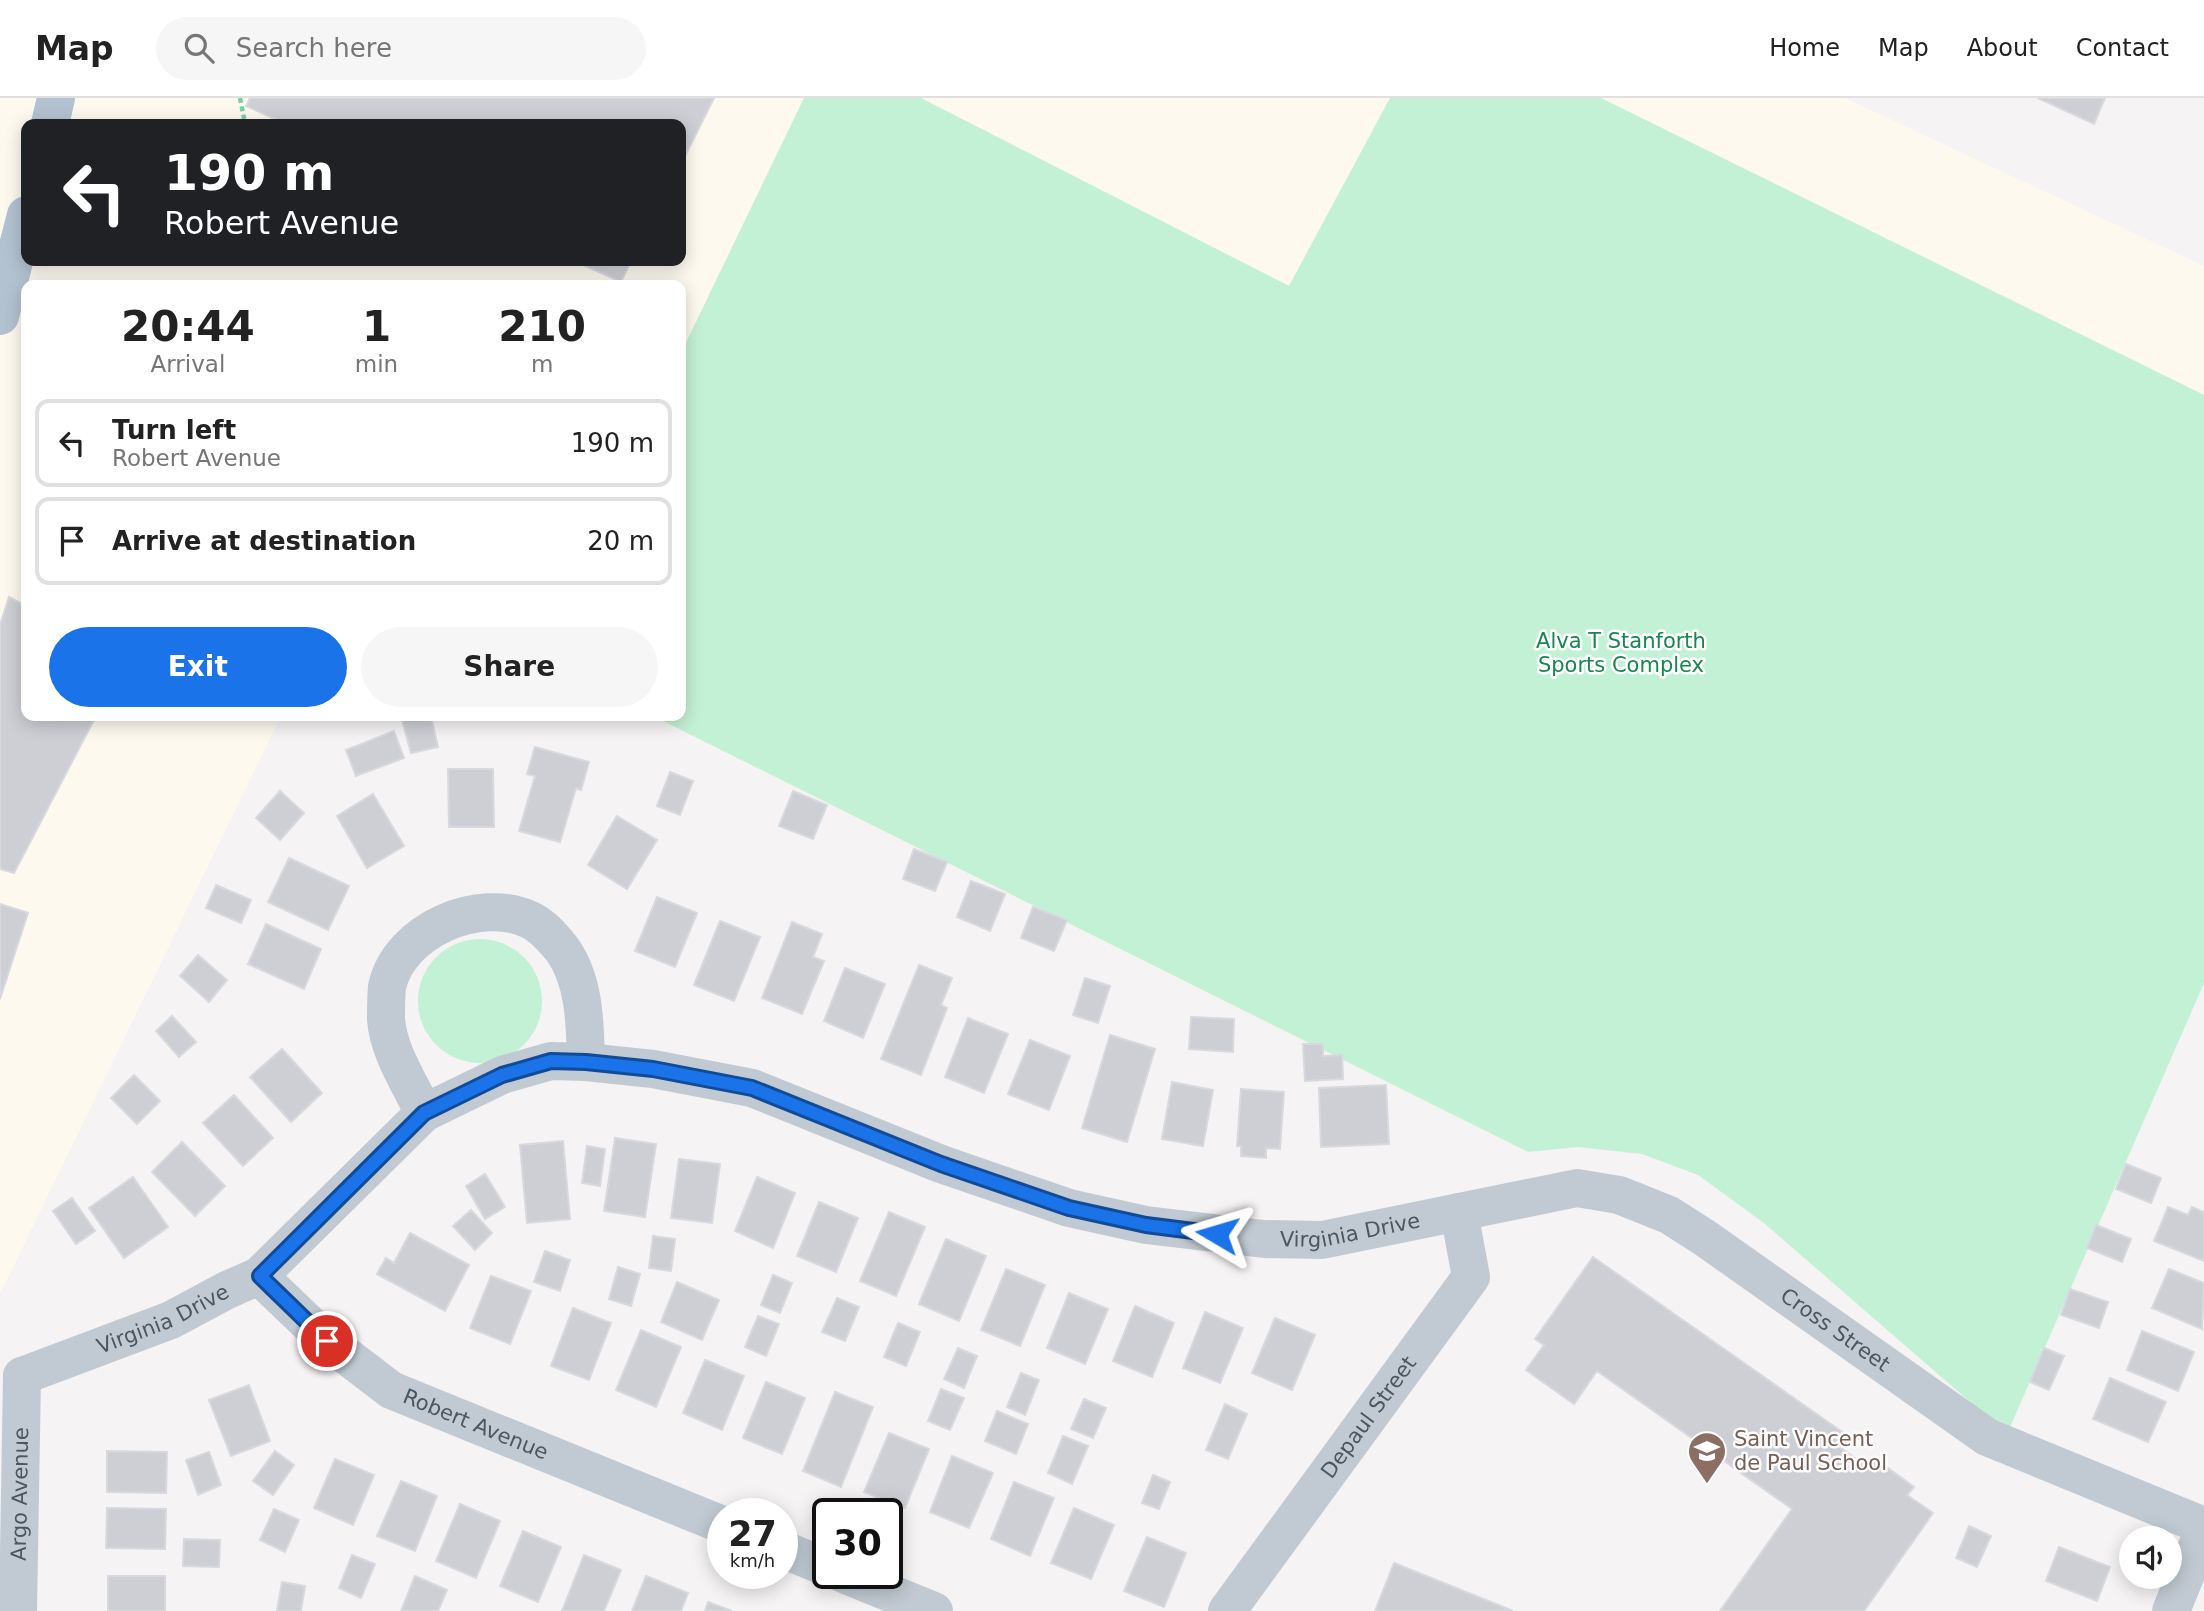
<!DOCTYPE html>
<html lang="en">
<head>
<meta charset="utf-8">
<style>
	:root { --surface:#fff; --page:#f6f6f6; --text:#222; --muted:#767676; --line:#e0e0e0; --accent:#1a73e8 }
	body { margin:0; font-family:"DejaVu Sans",sans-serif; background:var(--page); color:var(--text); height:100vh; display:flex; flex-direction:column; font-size:26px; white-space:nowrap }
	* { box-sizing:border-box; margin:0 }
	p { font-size:23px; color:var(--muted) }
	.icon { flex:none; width:38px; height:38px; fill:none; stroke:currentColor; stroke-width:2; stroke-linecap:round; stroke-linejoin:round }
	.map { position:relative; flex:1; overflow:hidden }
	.details { position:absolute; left:21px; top:182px; width:665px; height:441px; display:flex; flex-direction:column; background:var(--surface); border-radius:14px; box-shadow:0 4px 18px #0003 }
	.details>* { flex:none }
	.top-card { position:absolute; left:21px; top:21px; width:665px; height:147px; border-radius:14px; box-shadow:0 4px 18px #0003; background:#202124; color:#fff; overflow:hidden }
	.fabs { position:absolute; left:2119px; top:1428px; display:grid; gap:14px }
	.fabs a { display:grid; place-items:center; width:63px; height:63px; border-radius:50%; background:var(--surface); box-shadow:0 4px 18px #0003; font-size:35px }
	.speed { position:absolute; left:707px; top:1400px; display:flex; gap:14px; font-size:35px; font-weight:700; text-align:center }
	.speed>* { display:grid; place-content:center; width:91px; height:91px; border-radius:50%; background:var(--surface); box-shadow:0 4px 18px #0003; line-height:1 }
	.speed small { font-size:18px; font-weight:400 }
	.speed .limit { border:4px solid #111; border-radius:10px; background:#fff; color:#111 }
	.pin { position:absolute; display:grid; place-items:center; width:60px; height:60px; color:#fff; margin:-30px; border:4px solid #fff; border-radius:50%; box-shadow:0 2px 7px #0007 }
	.me { position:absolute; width:77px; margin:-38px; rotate:277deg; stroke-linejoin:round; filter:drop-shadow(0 0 5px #0008) }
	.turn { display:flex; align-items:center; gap:24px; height:147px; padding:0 28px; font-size:32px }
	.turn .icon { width:91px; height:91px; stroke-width:2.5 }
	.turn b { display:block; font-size:49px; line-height:60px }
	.eta { display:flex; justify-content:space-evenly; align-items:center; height:119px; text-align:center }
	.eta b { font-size:42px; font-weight:700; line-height:49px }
	.button { display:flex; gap:14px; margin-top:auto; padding:14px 28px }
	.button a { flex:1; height:80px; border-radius:42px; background:var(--accent); color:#fff; font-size:28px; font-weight:700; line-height:80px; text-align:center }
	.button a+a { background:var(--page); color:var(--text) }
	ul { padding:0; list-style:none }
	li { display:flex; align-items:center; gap:21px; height:88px; margin:0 14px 10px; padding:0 14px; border:4px solid var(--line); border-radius:14px }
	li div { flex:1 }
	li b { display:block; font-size:26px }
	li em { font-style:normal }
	header { display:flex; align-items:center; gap:42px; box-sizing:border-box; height:98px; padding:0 35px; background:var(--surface); border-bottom:2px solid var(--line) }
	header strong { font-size:33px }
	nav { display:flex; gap:38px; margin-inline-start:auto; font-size:24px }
	.search { width:490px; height:63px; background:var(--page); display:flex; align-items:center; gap:18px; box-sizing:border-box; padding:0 24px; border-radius:38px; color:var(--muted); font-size:26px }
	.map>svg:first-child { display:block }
	.commercial { fill:#fdf9ef; fill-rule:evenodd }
	.green { fill:#c3f1d5 }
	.building { fill:#cdcfd5; stroke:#d7d9de; stroke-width:2 }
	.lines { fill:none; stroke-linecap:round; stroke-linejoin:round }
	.path { stroke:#7ad0a6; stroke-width:4.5; stroke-dasharray:5 3.5; stroke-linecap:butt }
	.minor { stroke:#c1cad2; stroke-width:38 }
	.primary { stroke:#b3c2d1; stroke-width:38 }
	.route-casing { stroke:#114b97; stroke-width:18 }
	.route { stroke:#1a73e8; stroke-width:12 }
	.labels { text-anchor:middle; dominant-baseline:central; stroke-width:5; stroke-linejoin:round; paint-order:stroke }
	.park-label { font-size:21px; fill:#17864f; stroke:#fff }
	.street-label { font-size:21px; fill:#4a5661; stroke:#fff }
	.education-label { font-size:21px; fill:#785e54; stroke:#fff; text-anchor:start }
</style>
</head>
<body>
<header>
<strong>Map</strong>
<div class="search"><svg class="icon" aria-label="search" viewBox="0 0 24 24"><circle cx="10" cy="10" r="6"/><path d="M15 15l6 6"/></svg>Search here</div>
<nav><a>Home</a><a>Map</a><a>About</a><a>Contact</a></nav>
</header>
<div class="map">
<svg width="2204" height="1513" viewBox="0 0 2204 1513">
	<rect width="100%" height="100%" fill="#f5f3f3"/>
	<path class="commercial" d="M0,0H804L681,255V187H26V618H281L0,1196ZM26,26H681V163H26Z
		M921,0H1390L1289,188Z
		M1601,0H1845L2204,168V297Z"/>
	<path class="green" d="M804,0H921L1289,188L1390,0H1601L2204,297V885L2007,1336L1764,1125L1698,1077L1642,1056L1578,1049L1528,1054L653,618H681V255Z
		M418 903a62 62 0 1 1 124 0a62 62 0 1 1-124 0Z"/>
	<path class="building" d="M250,0H714L681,66V26H286L246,8Z
		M2038,0H2105L2094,26Z
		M575,163H631L621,184Z
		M9,499L26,508V618H96L14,775L0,771V527Z
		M401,618H431L438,649L411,655Z
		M394,633L404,660L356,678L346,652Z
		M535,649L589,664L581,692L576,690L560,744L519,733L535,678L527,676Z
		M448,671H493L494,729H449Z
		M670,674L693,683L680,717L657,708Z
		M280,693L304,715L280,742L256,720Z
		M793,693L827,707L813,741L779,728Z
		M373,696L404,748L367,770L337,718Z
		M617,718L657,742L627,791L588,767Z
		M914,751L947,764L935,793L903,781Z
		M289,760L349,788L328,832L268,804Z
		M971,783L1005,796L990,833L957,819Z
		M216,787L251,802L241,825L206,810Z
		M657,799L697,815L675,869L635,853Z
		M0,806L28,815L0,901Z
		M1033,809L1067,822L1054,853L1021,840Z
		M720,823L760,839L734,903L694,887Z
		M792,824L822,836L813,859L824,863L802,916L762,900Z
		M266,826L321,851L304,891L248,866Z
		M198,857L227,882L209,904L180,878Z
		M919,867L952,880L941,907L947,910L921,977L881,961Z
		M845,870L885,886L863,940L824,923Z
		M1085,880L1110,888L1098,925L1073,917Z
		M172,918L196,944L179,959L156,933Z
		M1191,919L1234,921L1233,954L1189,951Z
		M968,920L1008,936L984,995L945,979Z
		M1110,937L1155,951L1127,1044L1082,1030Z
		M1030,942L1070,958L1049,1012L1008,996Z
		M1303,946H1323V958L1342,957L1343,981L1305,983Z
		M282,951L322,995L291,1024L250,979Z
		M134,977L160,1003L137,1026L111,1000Z
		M1172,984L1213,992L1203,1048L1162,1041Z
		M1386,987L1389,1046L1321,1049L1319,990Z
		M1241,991L1284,994L1280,1051L1266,1050V1060L1241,1058V1048H1237Z
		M234,997L273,1040L243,1068L203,1025Z
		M615,1040L656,1046L645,1119L604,1113Z
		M563,1043L570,1121L527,1125L520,1047Z
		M182,1044L225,1088L195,1118L152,1074Z
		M587,1048L605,1051L600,1088L582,1085Z
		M679,1061L720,1066L712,1125L671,1120Z
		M2126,1066L2161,1080L2151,1105L2116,1091Z
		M485,1076L505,1109L485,1121L466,1088Z
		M133,1079L168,1129L124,1160L89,1110Z
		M757,1079L795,1095L773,1150L735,1133Z
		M72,1100L95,1133L76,1146L53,1113Z
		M819,1104L858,1120L836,1174L797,1158Z
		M2168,1109L2188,1117L2192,1109L2204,1114V1163L2154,1143Z
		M471,1112L492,1135L475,1152L453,1128Z
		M889,1114L925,1129L896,1198L860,1183Z
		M2096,1127L2131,1141L2122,1164L2087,1150Z
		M410,1135L469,1167L445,1213L377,1176L386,1160L394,1165Z
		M653,1138L675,1141L671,1173L649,1170Z
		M946,1141L986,1158L959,1223L919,1206Z
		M545,1153L570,1162L560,1193L534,1184Z
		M1593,1159L1845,1336L1837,1347L1867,1369L1874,1360L1914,1389L1907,1397L1933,1415L1864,1513H1720L1792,1411L1597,1273L1574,1306L1526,1272L1544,1247L1535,1241Z
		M618,1169L640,1176L631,1208L609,1201Z
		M1006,1171L1045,1187L1020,1248L981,1232Z
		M2169,1171L2204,1185L2202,1231L2152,1210Z
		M773,1177L792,1185L780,1215L761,1207Z
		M491,1178L531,1193L510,1246L470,1230Z
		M677,1184L719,1202L702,1242L661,1224Z
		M2070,1191L2108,1204L2099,1230L2061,1217Z
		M1069,1195L1108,1211L1085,1266L1047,1250Z
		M837,1200L859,1209L845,1243L822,1234Z
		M1135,1208L1174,1225L1152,1279L1113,1263Z
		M573,1210L611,1225L589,1282L551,1268Z
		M1205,1214L1243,1230L1220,1285L1183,1270Z
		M758,1218L779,1226L766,1258L745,1249Z
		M1275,1220L1315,1237L1292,1292L1252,1275Z
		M898,1225L920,1234L906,1268L884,1259Z
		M641,1232L681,1249L656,1309L616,1292Z
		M2142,1233L2194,1254L2178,1293L2127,1272Z
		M958,1250L977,1258L964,1290L944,1281Z
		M2044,1250L2064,1258L2049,1292L2030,1284Z
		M705,1262L744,1278L722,1332L683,1315Z
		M1021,1275L1039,1282L1025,1317L1007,1309Z
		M2110,1280L2166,1304L2148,1344L2093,1321Z
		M766,1284L805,1300L782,1356L743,1340Z
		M249,1287L270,1343L231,1358L209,1302Z
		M941,1291L964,1300L950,1332L928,1323Z
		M835,1294L873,1309L841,1389L803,1373Z
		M1084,1301L1106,1310L1093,1340L1071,1331Z
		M1225,1306L1247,1316L1228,1361L1206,1352Z
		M997,1313L1028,1326L1016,1356L985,1343Z
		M889,1335L929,1351L905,1410L864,1394Z
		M1063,1338L1088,1348L1072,1386L1048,1375Z
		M107,1353L167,1354L166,1395L107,1394Z
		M275,1353L294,1367L273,1397L253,1383Z
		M209,1354L221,1387L198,1397L186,1362Z
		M952,1358L993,1375L969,1430L930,1414Z
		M335,1361L374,1377L353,1427L314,1410Z
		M1153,1377L1170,1384L1159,1411L1142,1405Z
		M401,1383L437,1398L415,1453L377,1438Z
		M1014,1384L1054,1400L1030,1458L991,1441Z
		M460,1406L500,1423L476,1480L436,1463Z
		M107,1410L166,1411L165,1451L106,1450Z
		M1074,1410L1114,1427L1091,1481L1051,1465Z
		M274,1411L299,1422L285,1454L260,1442Z
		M1969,1428L1991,1438L1977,1469L1956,1460Z
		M523,1433L561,1449L538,1504L500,1488Z
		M1147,1439L1186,1455L1164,1509L1124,1493Z
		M184,1441L220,1442L219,1469L183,1468Z
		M2059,1449L2110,1469L2097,1503L2046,1483Z
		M352,1457L375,1466L361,1500L339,1490Z
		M584,1457L621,1472L604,1513H562Z
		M1394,1465L1513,1513H1375Z
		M108,1478H165V1513H108Z
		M415,1478L447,1492L438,1513H401Z
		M646,1478L688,1495L681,1513H632Z
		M282,1484L305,1488L301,1513H277Z
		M708,1504L732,1513H705Z"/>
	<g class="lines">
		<path class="path" d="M240,0L244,20L251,26"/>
		<g class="minor">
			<path d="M424,1015C410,986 388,953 386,921C386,911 386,899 387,889C399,832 480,798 530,822C543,828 553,840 562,851C585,883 585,926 586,964"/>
			<path id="s1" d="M259,1178L327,1243L391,1292L723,1427"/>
			<path id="s2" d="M22,1278L171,1222L227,1192L259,1178L424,1015L502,977L551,963L586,964L653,971L752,990L941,1066L1069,1110L1146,1127L1264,1141L1322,1142L1577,1090L1619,1097L1669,1117L1705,1140L1987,1339L2204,1428"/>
			<path d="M782,1451L828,1470"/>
			<path d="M841,1475L934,1513"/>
			<path id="s3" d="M18,1513L22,1278"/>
			<path id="s4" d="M1227,1513L1471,1179L1459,1114"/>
			<path d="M2171,1513L2204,1431"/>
		</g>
		<path class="primary" d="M50,26L56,0
			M0,218L26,117"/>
	</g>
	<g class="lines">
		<defs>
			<path id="route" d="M327,1243L260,1178L424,1015L502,977L551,963L586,964L653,971L752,990L941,1066L1069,1110L1146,1127L1217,1136"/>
		</defs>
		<use href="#route" class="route-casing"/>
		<use href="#route" class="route"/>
	</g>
	<defs>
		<symbol id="school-pin" viewBox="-11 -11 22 30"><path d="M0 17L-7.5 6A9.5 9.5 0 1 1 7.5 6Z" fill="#8d6e63" stroke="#fff"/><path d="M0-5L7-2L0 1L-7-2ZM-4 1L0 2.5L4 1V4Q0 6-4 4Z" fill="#fff"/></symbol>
	</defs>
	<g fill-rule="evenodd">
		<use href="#school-pin" x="1685" y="1331" width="44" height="60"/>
	</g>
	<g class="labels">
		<g class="park-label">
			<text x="1621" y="543">Alva T Stanforth<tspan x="1621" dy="24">Sports Complex</tspan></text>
		</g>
		<g class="street-label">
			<text stroke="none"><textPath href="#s2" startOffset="1454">Virginia Drive</textPath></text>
			<text stroke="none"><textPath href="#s2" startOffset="152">Virginia Drive</textPath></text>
			<text stroke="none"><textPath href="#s2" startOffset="1984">Cross Street</textPath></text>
			<text stroke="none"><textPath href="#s4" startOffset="240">Depaul Street</textPath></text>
			<text stroke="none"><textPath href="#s1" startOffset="266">Robert Avenue</textPath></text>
			<text stroke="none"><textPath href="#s3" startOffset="117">Argo Avenue</textPath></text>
		</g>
		<g class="education-label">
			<text x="1734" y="1341">Saint Vincent<tspan x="1734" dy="24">de Paul School</tspan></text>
		</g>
	</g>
</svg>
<div class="fabs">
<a><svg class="icon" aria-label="sound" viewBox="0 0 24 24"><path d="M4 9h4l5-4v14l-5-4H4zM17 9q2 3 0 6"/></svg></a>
</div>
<div class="speed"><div>27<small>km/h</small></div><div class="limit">30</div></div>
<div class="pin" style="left:327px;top:1243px;background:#d93025"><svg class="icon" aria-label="arrive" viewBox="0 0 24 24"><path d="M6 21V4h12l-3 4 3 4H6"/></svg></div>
<svg class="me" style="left:1217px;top:1136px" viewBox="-20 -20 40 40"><path d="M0-17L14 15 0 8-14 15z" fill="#1a73e8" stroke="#fff" stroke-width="4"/></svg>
<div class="top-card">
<div class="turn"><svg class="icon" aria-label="left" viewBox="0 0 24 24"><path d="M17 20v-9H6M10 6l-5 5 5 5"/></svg><div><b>190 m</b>Robert Avenue</div></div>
</div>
<section class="details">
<div class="eta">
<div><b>20:44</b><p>Arrival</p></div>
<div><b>1</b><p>min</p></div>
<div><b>210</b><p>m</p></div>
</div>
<ul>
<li><svg class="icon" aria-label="left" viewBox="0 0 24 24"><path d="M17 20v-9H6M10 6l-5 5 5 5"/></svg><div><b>Turn left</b><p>Robert Avenue</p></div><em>190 m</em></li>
<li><svg class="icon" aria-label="arrive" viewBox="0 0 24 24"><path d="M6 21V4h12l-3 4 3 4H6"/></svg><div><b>Arrive at destination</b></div><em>20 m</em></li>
</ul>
<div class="button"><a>Exit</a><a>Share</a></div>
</section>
</div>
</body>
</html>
